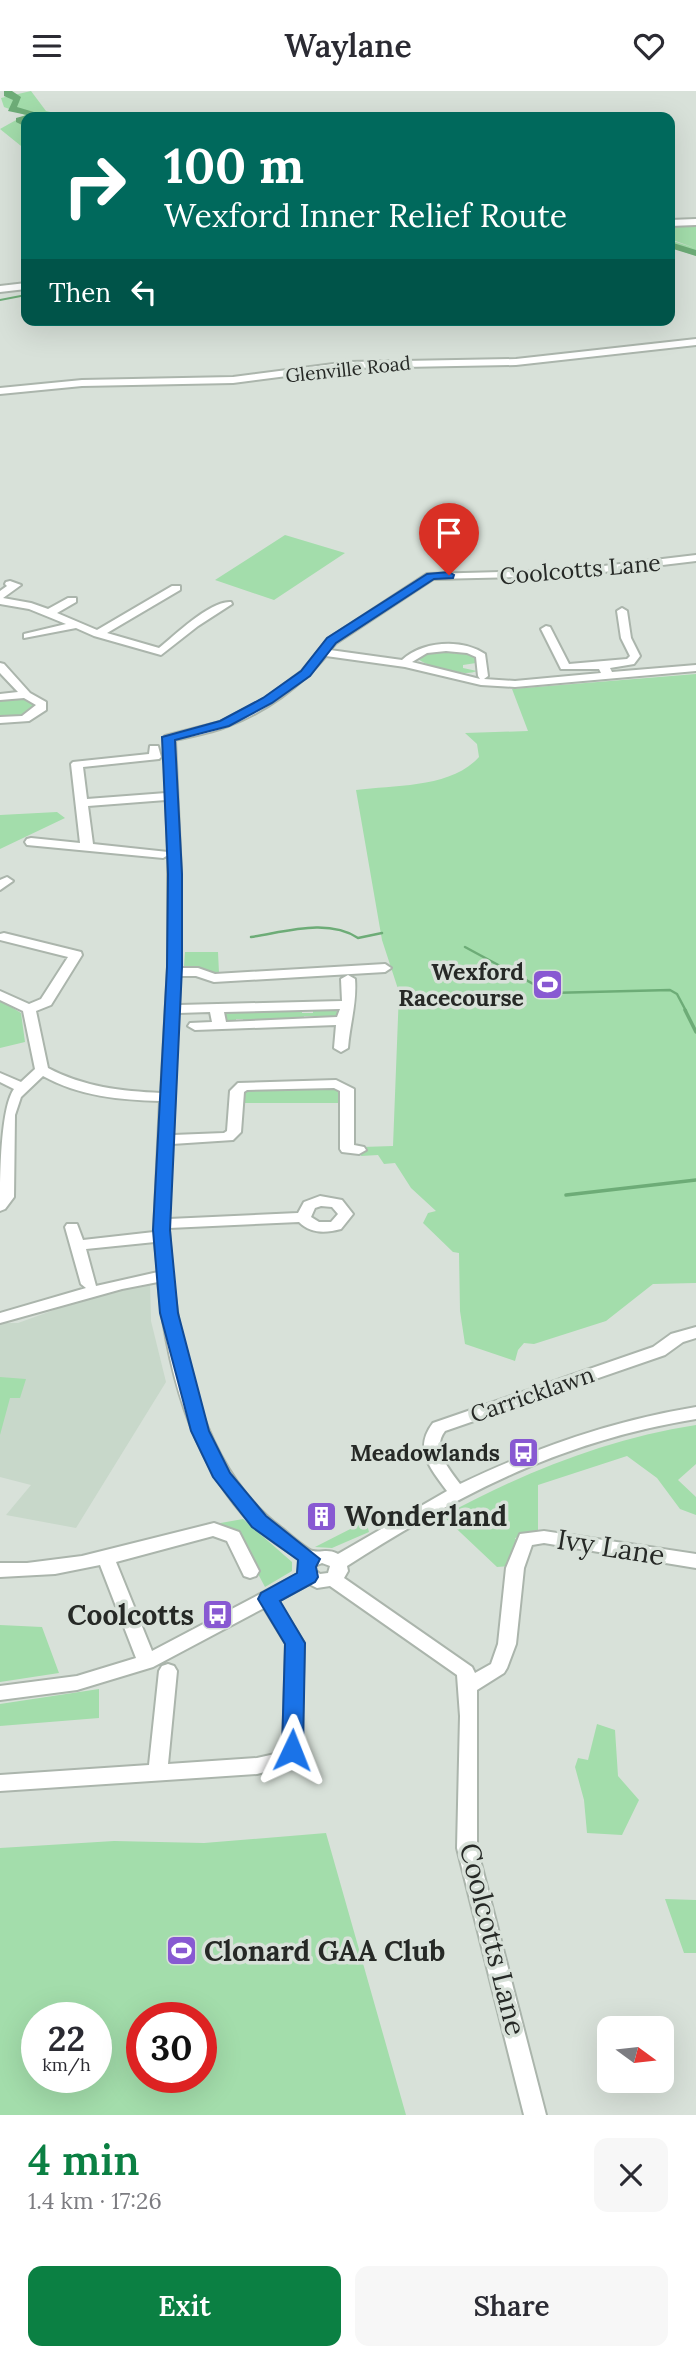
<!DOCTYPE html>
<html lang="en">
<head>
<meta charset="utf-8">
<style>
	:root { --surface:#fff; --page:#f7f7f7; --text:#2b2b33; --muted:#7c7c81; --accent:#0b8043 }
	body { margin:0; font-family:Lora,serif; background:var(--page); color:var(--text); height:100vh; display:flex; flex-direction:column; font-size:26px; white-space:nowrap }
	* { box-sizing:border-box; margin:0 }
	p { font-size:23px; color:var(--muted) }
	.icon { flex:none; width:38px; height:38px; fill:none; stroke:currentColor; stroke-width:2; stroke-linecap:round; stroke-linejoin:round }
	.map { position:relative; height:2024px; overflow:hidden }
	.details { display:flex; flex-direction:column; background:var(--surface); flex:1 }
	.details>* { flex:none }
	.guide { position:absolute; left:21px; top:21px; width:654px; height:214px; border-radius:14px; box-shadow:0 7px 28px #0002; background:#00695c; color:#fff; overflow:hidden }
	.needle { width:46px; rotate:105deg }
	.fabs { position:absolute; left:597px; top:1925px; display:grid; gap:14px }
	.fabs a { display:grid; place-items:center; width:77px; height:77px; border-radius:14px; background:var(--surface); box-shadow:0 7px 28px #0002; font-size:35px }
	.speed { position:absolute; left:21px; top:1911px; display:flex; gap:14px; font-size:35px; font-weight:700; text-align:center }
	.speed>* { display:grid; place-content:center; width:91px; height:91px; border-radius:50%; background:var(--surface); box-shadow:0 7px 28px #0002; line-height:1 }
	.speed small { font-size:18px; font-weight:400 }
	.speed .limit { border:10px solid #d22; background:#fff; color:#111 }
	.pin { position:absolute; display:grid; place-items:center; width:60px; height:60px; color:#fff; margin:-72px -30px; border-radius:50% 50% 50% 0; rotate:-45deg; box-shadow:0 0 7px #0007 }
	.pin .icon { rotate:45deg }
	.me { position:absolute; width:77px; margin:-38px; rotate:2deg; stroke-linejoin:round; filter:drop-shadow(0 0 5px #0008) }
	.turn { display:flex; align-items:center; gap:24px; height:147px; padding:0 28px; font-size:32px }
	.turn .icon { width:91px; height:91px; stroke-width:2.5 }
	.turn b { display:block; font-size:49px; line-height:60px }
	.then { display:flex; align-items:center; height:66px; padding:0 28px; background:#0003; gap:14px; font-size:26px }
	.round { display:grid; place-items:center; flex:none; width:74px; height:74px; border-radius:14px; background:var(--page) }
	.overview { display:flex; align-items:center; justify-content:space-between; height:119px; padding:0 28px }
	h1 { font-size:42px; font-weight:600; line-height:52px; color:var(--accent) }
	.button { display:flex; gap:14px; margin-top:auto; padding:14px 28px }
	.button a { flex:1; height:80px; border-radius:14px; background:var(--accent); color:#fff; font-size:28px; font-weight:600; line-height:80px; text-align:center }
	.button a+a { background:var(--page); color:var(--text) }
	header { display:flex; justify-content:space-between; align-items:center; height:91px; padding:0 28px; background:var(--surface); font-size:32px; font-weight:600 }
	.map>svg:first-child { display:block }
	.built { fill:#c8d8ca }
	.green { fill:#a3ddab; fill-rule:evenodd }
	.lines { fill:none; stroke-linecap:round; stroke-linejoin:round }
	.stream-far2 { stroke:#6dac77; stroke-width:2 }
	.stream-far1 { stroke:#6dac77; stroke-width:2.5 }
	.stream { stroke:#6dac77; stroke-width:3.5 }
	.river { fill:#6dac77; fill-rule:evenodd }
	.minor-casing { stroke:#abb5ac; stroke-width:4 }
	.highway-casing { stroke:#abb5ac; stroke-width:4 }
	.minor { fill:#fff; fill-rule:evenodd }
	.highway { fill:#fff; fill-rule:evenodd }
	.route { fill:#1a73e8; stroke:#114b97; stroke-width:2 }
	.labels { text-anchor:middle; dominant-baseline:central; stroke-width:7; stroke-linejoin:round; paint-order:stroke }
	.far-street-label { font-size:19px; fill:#262926; stroke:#d8e1d9 }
	.street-label { font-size:23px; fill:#262926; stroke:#d8e1d9 }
	.poi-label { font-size:23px; font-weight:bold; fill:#262926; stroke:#d8e1d9; text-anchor:end }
	.near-poi-label { font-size:28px; font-weight:bold; fill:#262926; stroke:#d8e1d9; text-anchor:start }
	.near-street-label { font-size:28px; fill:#262926; stroke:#d8e1d9 }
</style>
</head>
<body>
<header><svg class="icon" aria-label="menu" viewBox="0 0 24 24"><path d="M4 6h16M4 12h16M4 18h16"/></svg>Waylane<svg class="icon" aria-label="heart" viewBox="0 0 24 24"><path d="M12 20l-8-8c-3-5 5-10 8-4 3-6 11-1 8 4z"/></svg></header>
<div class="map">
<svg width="696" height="2024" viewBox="0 0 696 2024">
	<rect width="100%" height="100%" fill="#d8e1d9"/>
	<path class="built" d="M129,1192L150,1193L151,1230L166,1291L76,1437L6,1424L31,1394L0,1386V1232H18Z"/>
	<path class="green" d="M31,0L46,20L59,23L60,26H26V59L0,38L25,24L4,16L1,7Z
		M692,133L696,136V165L670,156V149L695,157L670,148V134Z
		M285,444L345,462L274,509L215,489Z
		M444,560L458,563L460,560L477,565L476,572L463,574V577L477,580C465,586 429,577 418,568L425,561Z
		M696,583V1192L653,1193L606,1230L534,1253L524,1252L518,1259L515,1270L465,1253L460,1220L459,1162L453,1161L423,1132L428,1122L436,1120L411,1097L395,1072L384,1073L378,1064L361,1065L362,1056L393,1055L399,901L382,849L356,699C396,694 451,697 479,666L477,653L465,642L528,640L512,598Z
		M27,606L38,614L25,625H0V609Z
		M57,721L65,727L0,758V724Z
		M185,861H218L219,882L184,875Z
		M0,909L21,922L25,951L0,957Z
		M334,916L341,919L337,927L315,929L314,925H304L303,929L244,932L243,928H236V932L225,931L223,921L302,918V922H313V917Z
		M249,997H334L340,1000V1012H243L244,1001Z
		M0,1286L26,1288L20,1307H10L0,1344Z
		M696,1334V1373L678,1389L696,1406V1424L680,1418L657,1387L627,1365L538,1394V1441L515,1447L518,1452L510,1475L497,1476L443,1425C522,1382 606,1348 696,1334Z
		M243,1428L292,1471V1480L265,1496L237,1443L215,1433Z
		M366,1430L369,1441L332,1457L315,1456Z
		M0,1534L42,1536L59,1582L0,1591Z
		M99,1598V1627L0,1635V1613Z
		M597,1633L615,1639L618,1685L639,1709L622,1744L587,1742L584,1709L575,1676L578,1667L588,1669Z
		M326,1742L406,2024H0V1757L114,1750L204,1752ZM37,1927H96V1986H37ZM142,1927H201V1986H142Z
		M665,1808L696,1809V1862H684Z"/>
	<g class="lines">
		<path class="stream-far2" d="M0,209L26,204"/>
		<path class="stream-far1" d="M251,846C285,841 328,827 358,847L382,842
			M465,856L550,902L670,899L677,903L686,920"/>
		<path class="stream" d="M685,919L696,941
			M566,1104L696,1089"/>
		<path class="river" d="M4,0H12L21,6L17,16L44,24L26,26V36L16,31V27L27,24L8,20L13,9L4,5Z
			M670,151L696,159V165L670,157Z"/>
		<defs>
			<path id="minor" d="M696,248V254L516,274L349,277L233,292L82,295L0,303V297L82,289L233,286L349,271L516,268Z
				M696,464V470L570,485L433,488L336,552L330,559L402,569C422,550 462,547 485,563L488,585L484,588L515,590L601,582L599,578H561L541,538L546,535L550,536L569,573L627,568L630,565L621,547L617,520L622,517L627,520L631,547L640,565L634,573L610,577L612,581L696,574V580L515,596L481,594L405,576L326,565C301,595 265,621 228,635C212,642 192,645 175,649L181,783L180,877H198L215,883L385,873L391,877L385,881L214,891L196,885H180L179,914L342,910L341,888L348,884L355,888C357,912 350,932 348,957L341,961L334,957L336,934L195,939L188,935L190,932L212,931L210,921L178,922L173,1044L224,1042L227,1040L230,1000L238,992L336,989L354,998V1054L364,1056L366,1059L359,1063L342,1061L340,1058V1000L334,997L247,999L244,1001L241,1041L233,1049L172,1053L169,1128L298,1122L304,1111L320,1105L342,1109L353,1123L341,1138C326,1142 311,1143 299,1131L169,1137C174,1238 196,1375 283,1438C289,1443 307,1459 313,1460C322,1462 327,1457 338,1463L447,1400C430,1377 413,1358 433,1332L653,1256L671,1243L696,1236V1247L683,1251L665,1264L445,1340C431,1358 449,1378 460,1393C538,1356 611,1330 696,1316V1328C561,1350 461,1402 347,1475L348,1480L344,1487L472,1576L475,1582L491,1573L498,1553L506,1477L520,1443L544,1440L696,1463V1477L544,1452L532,1454L524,1477L516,1553L507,1577L504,1582L477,1599V1757L546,2024H524L457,1757L460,1625L457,1584L330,1495L317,1497L309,1493L278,1510L304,1552L301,1659L288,1675L257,1683L0,1700V1684L149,1674L159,1580L162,1575L168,1573L174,1575L177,1580L168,1673L257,1667L275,1663L283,1656L286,1553L264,1517L153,1576L77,1599L0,1609V1595L77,1585L136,1567L100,1474L55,1483L0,1486V1472H27L82,1465L214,1432L239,1441L259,1480L256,1485L250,1487L244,1485L227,1450L213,1445L116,1471L152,1560L298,1483L300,1469C284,1457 265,1447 252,1433C190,1370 167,1276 158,1191L122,1198L0,1232V1222L86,1197L81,1193L65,1136L67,1133H77L83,1149L154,1141L160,1010C120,1009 79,1005 43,985L21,1006L15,1024L14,1106L5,1118L0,1120C0,1090 0,1018 14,998L0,991V982L21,991L35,978L23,920L0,909V900L29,913L41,908L68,866L0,849V843L4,842L81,861L82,864L51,914L36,920L48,977C84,996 121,1000 161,1002L168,876V764L163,767L27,754L25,751L27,748L31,747L80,752L71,673L73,671L149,663L150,655H158L161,666L159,668L83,676L87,708L166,702L165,645L220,631L264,608L302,580L328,548L427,483L570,479ZM446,560L467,562L476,566L478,585L480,588L412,571L427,562ZM166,709L168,761L93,753L88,715ZM340,918L337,926L226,931L224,921ZM321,1115L332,1116L338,1123L331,1131H319L311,1126L315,1117ZM155,1151L158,1181L96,1195L86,1158ZM322,1472L330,1475L328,1482L320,1483L315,1479V1475Z
				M10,490L21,494L3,507L31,512L48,518L68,507H76V511L57,522L97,539L172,495H180V499L107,542L159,557C175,544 211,509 231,511L232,513L198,535L161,564L94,545L76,537L24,547V543L66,533L29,518L0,513V500L7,495L5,493L6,491Z
				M0,572L4,573L30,602L46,611V619L29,630L0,632V626L22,625L36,614L24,607L0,609V603L18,601L0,582Z
				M7,786L13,790L0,799V789Z"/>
			<path id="highway" d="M696,128V134L670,135V129Z
				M26,192V198L0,201V195Z"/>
		</defs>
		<use href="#minor" class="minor-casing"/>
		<use href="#highway" class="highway-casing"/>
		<use href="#minor" class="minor"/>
		<use href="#highway" class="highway"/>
	</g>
	<path class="route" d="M449,481L454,484L453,487L434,488L336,552L310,585L272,612L229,635L175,649L182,783V876L170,1139L178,1222L209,1340L230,1382L266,1425L320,1468L316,1476L318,1486L315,1491L280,1510L305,1552L303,1659L300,1665L292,1668L285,1665L282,1659L285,1553L258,1508L261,1502L297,1482L298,1469L252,1436L213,1386L191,1340L160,1222L153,1139L167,876L168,783L162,646L220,630L263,607L301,580L327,547L427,483Z"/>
	<defs>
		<symbol id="stadium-square" viewBox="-11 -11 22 22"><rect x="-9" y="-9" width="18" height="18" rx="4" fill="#8859d2" stroke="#d8e1d9"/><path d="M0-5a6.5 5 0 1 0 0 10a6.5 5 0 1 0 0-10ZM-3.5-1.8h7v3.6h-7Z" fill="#fff"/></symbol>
		<symbol id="bus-square" viewBox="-11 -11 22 22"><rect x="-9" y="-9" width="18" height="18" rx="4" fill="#8859d2" stroke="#d8e1d9"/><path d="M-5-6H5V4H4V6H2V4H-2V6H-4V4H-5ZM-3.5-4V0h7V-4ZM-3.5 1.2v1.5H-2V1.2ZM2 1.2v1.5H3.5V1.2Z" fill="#fff"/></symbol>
		<symbol id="building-square" viewBox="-11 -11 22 22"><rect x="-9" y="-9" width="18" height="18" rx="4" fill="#8859d2" stroke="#d8e1d9"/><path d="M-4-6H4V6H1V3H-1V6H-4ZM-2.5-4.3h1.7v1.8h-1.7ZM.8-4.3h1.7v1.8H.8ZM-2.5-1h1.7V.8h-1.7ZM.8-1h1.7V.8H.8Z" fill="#fff"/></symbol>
	</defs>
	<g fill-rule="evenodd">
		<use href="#stadium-square" x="530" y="876" width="35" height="35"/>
		<use href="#bus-square" x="506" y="1344" width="35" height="35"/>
		<use href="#building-square" x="304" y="1408" width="35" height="35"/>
		<use href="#bus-square" x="200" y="1506" width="35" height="35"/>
		<use href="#stadium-square" x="164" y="1842" width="35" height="35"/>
	</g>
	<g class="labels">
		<g class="far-street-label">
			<text transform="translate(348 278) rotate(-6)">Glenville Road</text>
		</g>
		<g class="street-label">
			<text transform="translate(580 478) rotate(-5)">Coolcotts Lane</text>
			<text transform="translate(532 1303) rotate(-19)">Carricklawn</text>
		</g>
		<g class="poi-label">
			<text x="524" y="880">Wexford<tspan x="524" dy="26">Racecourse</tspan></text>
			<text x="500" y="1361">Meadowlands</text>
		</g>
		<g class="near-poi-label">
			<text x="344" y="1425">Wonderland</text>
			<text x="194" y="1524" text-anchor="end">Coolcotts</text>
			<text x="204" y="1860">Clonard GAA Club</text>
		</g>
		<g class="near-street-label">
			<text transform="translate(611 1456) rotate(9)">Ivy Lane</text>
			<text transform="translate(493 1848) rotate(76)">Coolcotts Lane</text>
		</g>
	</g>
</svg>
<div class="fabs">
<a><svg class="needle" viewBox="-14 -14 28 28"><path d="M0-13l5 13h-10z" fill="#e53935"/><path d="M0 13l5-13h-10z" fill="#7c7c81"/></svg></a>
</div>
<div class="speed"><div>22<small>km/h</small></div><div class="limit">30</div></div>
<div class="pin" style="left:449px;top:484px;background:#d93025"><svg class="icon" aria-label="arrive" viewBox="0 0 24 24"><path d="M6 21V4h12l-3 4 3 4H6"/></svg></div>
<svg class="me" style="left:292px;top:1659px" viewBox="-20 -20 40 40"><path d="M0-17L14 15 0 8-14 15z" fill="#1a73e8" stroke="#fff" stroke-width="4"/></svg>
<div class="guide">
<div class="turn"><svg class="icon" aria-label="right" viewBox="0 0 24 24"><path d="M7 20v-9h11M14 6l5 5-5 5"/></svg><div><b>100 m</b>Wexford Inner Relief Route</div></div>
<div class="then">Then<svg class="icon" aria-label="left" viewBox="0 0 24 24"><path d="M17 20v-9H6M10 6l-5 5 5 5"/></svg></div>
</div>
</div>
<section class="details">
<div class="overview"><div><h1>4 min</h1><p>1.4 km · 17:26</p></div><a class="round"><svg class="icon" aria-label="close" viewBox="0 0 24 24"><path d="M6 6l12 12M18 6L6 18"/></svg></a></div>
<div class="button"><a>Exit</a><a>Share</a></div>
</section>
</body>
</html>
